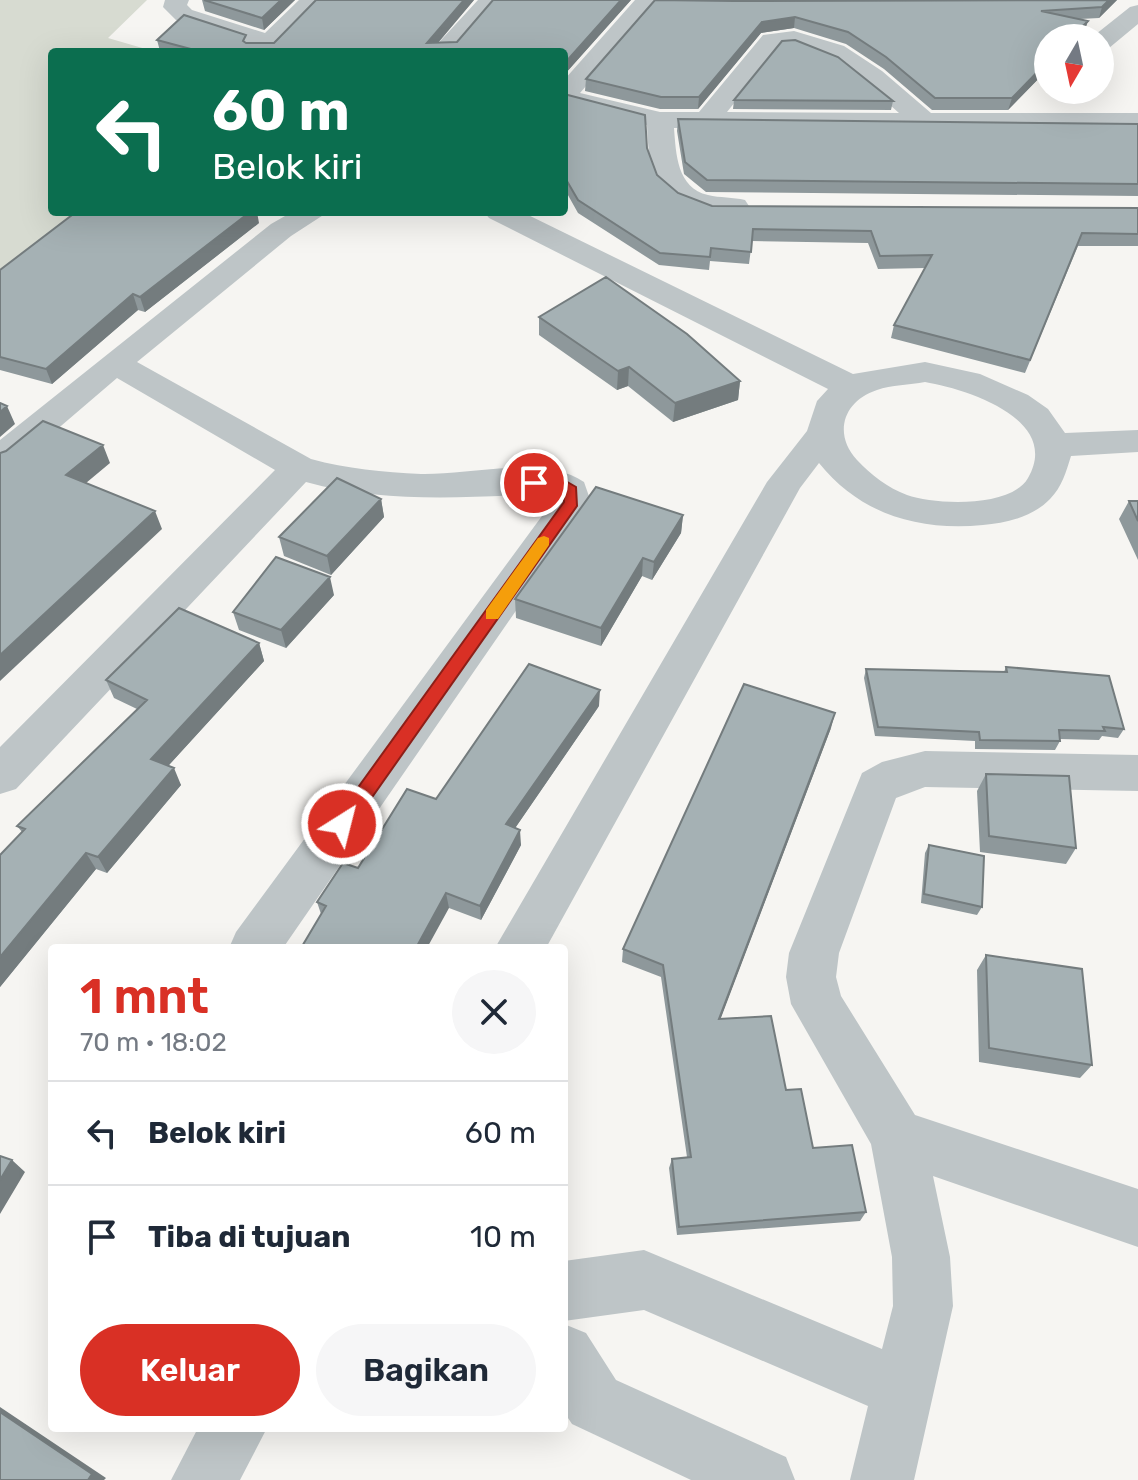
<!DOCTYPE html>
<html lang="id">
<head>
<meta charset="utf-8">
<style>
	:root { --surface:#fff; --page:#f6f6f7; --text:#1f2937; --muted:#747a83; --line:#e0e1e3; --accent:#d93025 }
	body { margin:0; font-family:Rubik,sans-serif; background:var(--page); color:var(--text); height:100vh; display:flex; flex-direction:column; font-size:30px; white-space:nowrap }
	* { box-sizing:border-box; margin:0 }
	p { font-size:26px; color:var(--muted) }
	.icon { flex:none; width:44px; height:44px; fill:none; stroke:currentColor; stroke-width:2; stroke-linecap:round; stroke-linejoin:round }
	.map { position:relative; flex:1; overflow:hidden }
	.sheet { position:absolute; left:48px; top:944px; width:520px; height:488px; display:flex; flex-direction:column; background:var(--surface); border-radius:8px; box-shadow:0 8px 32px #0002 }
	.sheet>* { flex:none }
	.banner { position:absolute; left:48px; top:48px; width:520px; height:168px; border-radius:8px; box-shadow:0 8px 32px #0002; background:#0b6e4f; color:#fff; overflow:hidden }
	.needle { width:52px; rotate:189deg }
	.controls { position:absolute; left:1034px; top:24px; display:grid; gap:16px }
	.controls a { display:grid; place-items:center; width:80px; height:80px; border-radius:50%; background:var(--surface); box-shadow:0 8px 32px #0002; font-size:40px }
	.pin { position:absolute; display:grid; place-items:center; width:68px; height:68px; color:#fff; margin:-34px; border:4px solid #fff; border-radius:50%; box-shadow:0 2px 8px #0007 }
	.me { position:absolute; width:88px; margin:-44px; rotate:36deg; stroke-linejoin:round; filter:drop-shadow(0 0 6px #0008) }
	.turn { display:flex; align-items:center; gap:28px; height:168px; padding:0 32px; font-size:36px }
	.turn .icon { width:104px; height:104px; stroke-width:2.5 }
	.turn b { display:block; font-size:56px; line-height:68px }
	.round { display:grid; place-items:center; flex:none; width:84px; height:84px; border-radius:42px; background:var(--page) }
	.overview { display:flex; align-items:center; justify-content:space-between; height:136px; padding:0 32px }
	h1 { font-size:48px; font-weight:600; line-height:60px; color:var(--accent) }
	.primary-button { display:flex; gap:16px; margin-top:auto; padding:16px 32px }
	.primary-button a { flex:1; height:92px; border-radius:48px; background:var(--accent); color:#fff; font-size:32px; font-weight:600; line-height:92px; text-align:center }
	.primary-button a+a { background:var(--page); color:var(--text) }
	ul { padding:0; list-style:none }
	li { display:flex; align-items:center; gap:24px; height:104px; padding:0 32px; border-top:2px solid var(--line) }
	li div { flex:1 }
	li b { display:block; font-size:30px }
	li em { font-style:normal }
	.map>svg:first-child { display:block }
	.green { fill:#d7dbd1 }
	.lines { fill:none; stroke-linecap:round; stroke-linejoin:round }
	.minor { fill:#bec5c7; fill-rule:evenodd }
	.wall { fill:#8e989b }
	.shaded-wall { fill:#747c7e }
	.building { fill:#a5b1b4; stroke:#747c7e; stroke-width:2 }
	.route { fill:#d93025; stroke:#8d1f18; stroke-width:2 }
	.slow { fill:#f59e0b }
</style>
</head>
<body>
<div class="map">
<svg width="1138" height="1480" viewBox="0 0 1138 1480">
	<rect width="100%" height="100%" fill="#f6f5f2"/>
	<path class="green" d="M0,0H147L108,38L156,52H52V212H95L0,281Z"/>
	<g class="lines">
		<path class="minor" d="M165,0H189L187,5L192,10L265,33L299,0H324L274,52H248L253,45L176,20L163,7Z
			M478,0H503L456,52H430Z
			M635,0H660L580,93L660,112H699L763,35L794,31L844,46L882,71L931,113H1138V129L674,128C676,154 677,188 708,195C720,198 733,197 745,200L749,206L745,212C731,216 716,214 701,211C653,200 649,169 647,125L564,105V80ZM794,46C837,54 868,85 899,113L727,112L779,47Z
			M1138,5V24L1109,48L1100,50V38H1091L1130,7Z
			M292,212H328L291,236L137,362L311,459C347,469 383,472 421,474C468,475 545,455 584,482L591,502L283,948H229L236,932L553,501L549,494C468,497 385,504 306,482L16,789L0,794V747L275,470L117,378L13,467L0,471V440L271,224Z
			M484,212H522L853,374L925,362L980,374L1028,395L1048,409L1065,433L1138,430V452L1071,456C1066,472 1062,487 1050,499C1033,517 1006,523 983,525C919,531 861,515 819,463L800,488L546,948H495L767,482L807,431L817,401L828,389L489,218ZM925,382C966,389 1062,419 1028,478C1011,508 935,505 907,495C888,488 871,475 857,460C833,434 843,401 877,390C891,385 910,385 925,382Z
			M925,751L1138,755V791L925,787L896,798L839,953L836,977L841,996L915,1115L1138,1189V1247L933,1176L950,1257L953,1306L914,1480H850L868,1406L644,1310L564,1321V1261L644,1250L882,1349L893,1306L892,1257L871,1144L791,1004L786,977L789,953L862,773L882,762Z
			M564,1324L586,1333L616,1380L786,1457L795,1480H691L572,1424L564,1412Z
			M198,1428H267L240,1480H171Z"/>
	</g>
	<path class="wall" d="M202,0H295L264,30L205,11Z
		M474,0L438,43L457,42L631,0L564,75V52H162L160,51L157,40L248,43H274Z
		M738,0H1117L1099,18L1080,19L1088,21L1084,32L1078,38H1048V69L1008,110H932L884,69L846,44L794,28L761,33L698,109H660L585,91L586,79Z
		M564,94L647,148L657,175L678,193L712,206L1138,208V246H1078L1025,373L891,338L894,325L925,268L878,269L868,243L752,241L749,264L710,261L709,270L659,265L578,213L564,188Z
		M734,100L893,101L891,110L733,109Z
		M678,119L1138,124V196L706,192L684,174L677,131Z
		M259,223L145,312L138,310L52,384L0,370V270Z
		M539,317L740,381L738,400L673,422L628,386L617,390L539,335Z
		M381,499L384,517L331,575L284,556L279,537Z
		M1129,501H1138V560L1119,519Z
		M683,515L681,533L652,580L642,576L601,646L516,618L515,599Z
		M334,595L286,648L239,630L233,612Z
		M259,643L264,661L168,766L181,785L107,873L96,869L0,987V855L22,832L17,826L137,709L114,698L106,680Z
		M1006,667L1124,729L1118,738L1102,736L1099,740L1060,739V741L1055,750L975,749V741L875,736L864,678L866,669L1004,672Z
		M599,706L515,828L521,845L481,920L449,908L321,914L317,902L436,799Z
		M831,728L720,1019L786,1090L813,1148L866,1212L860,1221L677,1235L669,1168L672,1159L687,1157L661,977L622,962L623,949Z
		M986,774L1076,848L1066,864L980,852L977,791Z
		M929,845L982,907L977,915L921,903L925,853Z
		M986,955L1092,1065L1080,1078L979,1062L977,970Z"/>
	<path class="shaded-wall" d="M281,0H295L264,30L262,18Z
		M464,0H474L430,52L427,43Z
		M621,0H631L564,75V64Z
		M1109,0H1117L1099,18L1102,7Z
		M795,17L794,28L761,33L698,109L699,97L762,22Z
		M1088,21L1084,32L1078,38H1071Z
		M1048,61V69L1008,110L1012,98Z
		M250,212H257L259,223L145,312L140,297Z
		M133,294L138,310L52,384L46,369Z
		M629,367L628,386L617,390L618,371Z
		M740,381L738,400L673,422L675,403Z
		M7,406L15,424L0,437V412Z
		M103,445L110,463L74,493L66,475Z
		M381,499L384,517L331,575L327,556Z
		M155,511L162,529L0,681V655Z
		M683,515L681,533L652,580L654,562Z
		M643,558L642,576L601,646V628Z
		M330,577L334,595L286,648L281,630Z
		M259,643L264,661L159,776L151,759Z
		M600,690L599,706L507,840L506,824Z
		M835,713L831,728L716,1031L719,1019Z
		M174,768L181,785L107,873L98,857Z
		M520,830L521,845L481,920L480,906Z
		M86,853L96,869L0,987V957Z
		M446,893L449,908L427,948H416Z
		M12,1160L25,1172L0,1214V1180Z
		M0,1407L106,1478L104,1480H88L0,1412Z"/>
	<path class="building" d="M204,0H281L262,18Z
		M316,0H464L427,43L457,42L493,0H621L564,64V52H202L157,40L184,15L246,35L243,41L246,43H274Z
		M655,0L734,1L1109,0L1102,7L1041,11L1088,21L1071,38H1048V61L1012,98H935L886,57L848,32L795,17L762,22L699,97H661L586,79Z
		M795,40L838,57L893,101L734,100L782,41Z
		M564,94L645,115L647,148L657,175L678,193L712,206L1138,208V234L1082,233L1030,360L894,325L932,255L880,256L871,231L753,229L751,252L711,248L710,257L660,253L578,200L564,176Z
		M678,119L1138,124V184L707,180L685,162Z
		M76,212H250L140,297L133,294L46,369L0,357V270Z
		M606,277L687,334L740,381L675,403L629,367L618,371L539,317Z
		M0,403L7,406L0,412Z
		M43,421L103,445L66,475L155,511L0,655V453L6,451Z
		M337,478L381,499L327,556L279,537Z
		M596,487L683,515L654,562L643,558L601,628L515,599Z
		M1129,501H1138V521Z
		M276,557L330,577L281,630L233,612Z
		M179,608L259,643L151,759L174,768L98,857L86,853L0,957V855L25,829L17,826L147,700L106,680Z
		M529,664L600,690L506,824L520,830L480,906L446,893L416,948H301L326,906L317,902L343,863L358,868L407,789L436,799Z
		M1006,667L1109,676L1124,729L1103,727L1105,731L1059,730L1060,741L980,740L979,732L878,727L866,669L1007,672Z
		M744,684L835,713L719,1019L771,1016L786,1090L801,1089L813,1148L852,1145L866,1212L679,1227L672,1159L691,1157L663,965L623,949Z
		M986,774L1069,776L1076,848L989,836Z
		M929,845L984,856L982,907L924,894Z
		M986,955L1082,969L1092,1065L989,1048Z
		M0,1156L12,1160L0,1180Z
		M0,1412L92,1474L88,1480H0Z"/>
	<path class="route" d="M557,476L576,487L577,506L349,830H336L333,824L336,818L564,502L563,493L554,487L528,486V479Z"/>
	<path class="slow" d="M544,536L549,538V545L498,619H486V610L538,538Z"/>
</svg>
<div class="controls">
<a><svg class="needle" viewBox="-14 -14 28 28"><path d="M0-13l5 13h-10z" fill="#e53935"/><path d="M0 13l5-13h-10z" fill="#747a83"/></svg></a>
</div>
<div class="pin" style="left:534px;top:483px;background:#d93025"><svg class="icon" aria-label="arrive" viewBox="0 0 24 24"><path d="M6 21V4h12l-3 4 3 4H6"/></svg></div>
<svg class="me" style="left:342px;top:824px" viewBox="-20 -20 40 40"><circle r="17" fill="#d93025" stroke="#fff" stroke-width="3"/><path d="M0-11L8 9 0 5-8 9z" fill="#fff"/></svg>
<div class="banner">
<div class="turn"><svg class="icon" aria-label="left" viewBox="0 0 24 24"><path d="M17 20v-9H6M10 6l-5 5 5 5"/></svg><div><b>60 m</b>Belok kiri</div></div>
</div>
<section class="sheet">
<div class="overview"><div><h1>1 mnt</h1><p>70 m · 18:02</p></div><a class="round"><svg class="icon" aria-label="close" viewBox="0 0 24 24"><path d="M6 6l12 12M18 6L6 18"/></svg></a></div>
<ul>
<li><svg class="icon" aria-label="left" viewBox="0 0 24 24"><path d="M17 20v-9H6M10 6l-5 5 5 5"/></svg><div><b>Belok kiri</b></div><em>60 m</em></li>
<li><svg class="icon" aria-label="arrive" viewBox="0 0 24 24"><path d="M6 21V4h12l-3 4 3 4H6"/></svg><div><b>Tiba di tujuan</b></div><em>10 m</em></li>
</ul>
<div class="primary-button"><a>Keluar</a><a>Bagikan</a></div>
</section>
</div>
</body>
</html>
